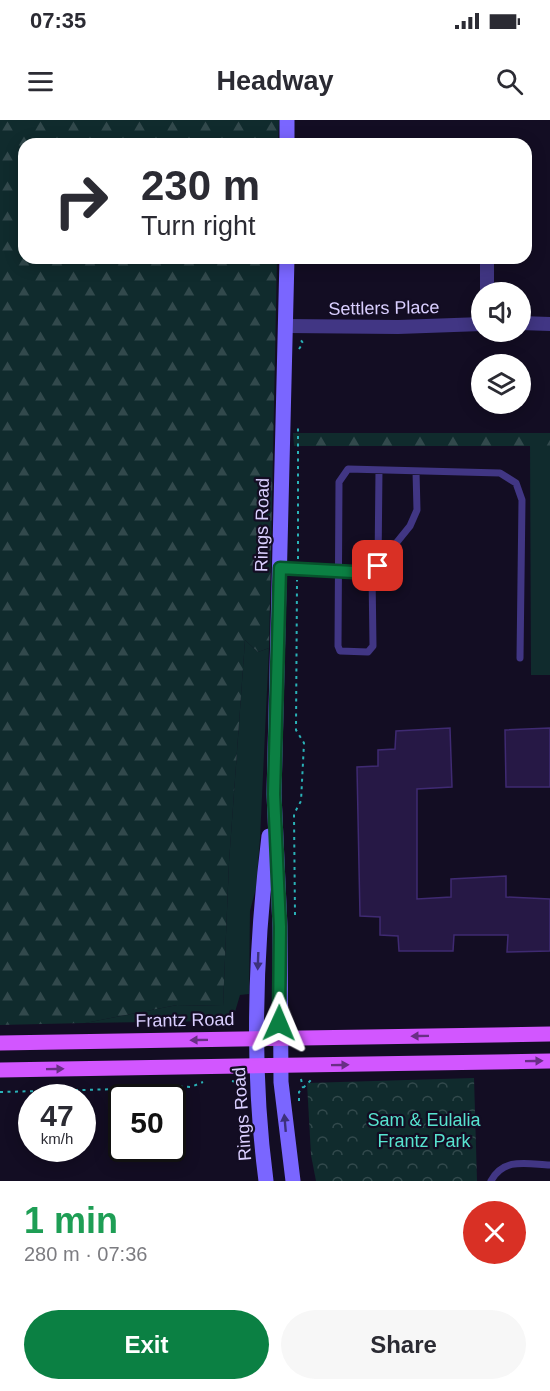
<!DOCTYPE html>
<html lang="en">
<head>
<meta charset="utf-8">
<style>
	:root { --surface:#fff; --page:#f7f7f7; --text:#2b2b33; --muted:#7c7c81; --accent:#0b8043 }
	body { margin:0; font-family:Helvetica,sans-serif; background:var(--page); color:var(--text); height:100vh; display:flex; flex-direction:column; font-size:22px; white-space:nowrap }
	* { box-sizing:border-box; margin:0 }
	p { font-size:20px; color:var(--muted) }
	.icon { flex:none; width:33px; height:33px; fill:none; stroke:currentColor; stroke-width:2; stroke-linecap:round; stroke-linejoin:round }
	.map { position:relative; height:1061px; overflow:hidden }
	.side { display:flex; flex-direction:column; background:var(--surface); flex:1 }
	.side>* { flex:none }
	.guide { position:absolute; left:18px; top:18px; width:514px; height:126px; border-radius:18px; box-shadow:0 3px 15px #0003; background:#fff; color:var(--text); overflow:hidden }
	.fabs { position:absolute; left:471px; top:162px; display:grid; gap:12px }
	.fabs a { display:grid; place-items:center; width:60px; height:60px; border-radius:50%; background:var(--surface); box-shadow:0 3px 15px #0003; font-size:30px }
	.speed { position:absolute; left:18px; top:964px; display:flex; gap:12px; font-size:30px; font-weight:700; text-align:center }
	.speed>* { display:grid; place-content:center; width:78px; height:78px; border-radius:50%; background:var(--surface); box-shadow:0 3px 15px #0003; line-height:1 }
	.speed small { font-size:15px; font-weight:400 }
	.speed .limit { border:3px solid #111; border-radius:9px; background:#fff; color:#111 }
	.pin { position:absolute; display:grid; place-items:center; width:51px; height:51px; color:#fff; margin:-26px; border-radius:12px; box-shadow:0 3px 9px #0006 }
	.me { position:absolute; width:66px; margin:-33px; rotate:1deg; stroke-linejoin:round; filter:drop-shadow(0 0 4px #0008) }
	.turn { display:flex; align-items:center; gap:21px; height:126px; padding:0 24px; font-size:27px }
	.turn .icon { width:78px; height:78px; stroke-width:2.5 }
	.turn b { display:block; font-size:42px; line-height:51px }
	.round { display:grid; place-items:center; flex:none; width:63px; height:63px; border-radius:32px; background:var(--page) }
	.head { display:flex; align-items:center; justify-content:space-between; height:102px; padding:0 24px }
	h1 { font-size:36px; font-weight:800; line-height:45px; color:#1e9e55 }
	.action { display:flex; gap:12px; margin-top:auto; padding:12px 24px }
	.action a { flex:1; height:69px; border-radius:36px; background:var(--accent); color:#fff; font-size:24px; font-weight:800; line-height:69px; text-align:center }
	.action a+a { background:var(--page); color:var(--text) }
	.status { display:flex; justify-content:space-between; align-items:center; height:42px; padding:0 30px; background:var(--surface); direction:ltr }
	.status svg { height:16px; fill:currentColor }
	header { display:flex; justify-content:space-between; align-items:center; height:78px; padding:0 24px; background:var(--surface); font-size:27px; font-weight:800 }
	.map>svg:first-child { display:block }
	.green { fill:#102b2d }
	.forest { fill:url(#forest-firs) }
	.park { fill:url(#park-crowns) }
	.building { fill:#261845; stroke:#3f2a72; stroke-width:1.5 }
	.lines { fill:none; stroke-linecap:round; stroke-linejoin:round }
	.path { stroke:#2ab2b8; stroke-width:2; stroke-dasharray:3 4.5; stroke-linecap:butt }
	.service { stroke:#413684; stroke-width:7 }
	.minor { stroke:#413684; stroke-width:14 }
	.secondary { stroke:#7a66ff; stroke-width:15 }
	.primary { stroke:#d256ff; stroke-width:15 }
	.oneway { fill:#3c317b }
	.oneway2 { fill:#692e86 }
	.route-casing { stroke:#07532c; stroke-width:15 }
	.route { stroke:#0b8043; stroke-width:10 }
	.labels { text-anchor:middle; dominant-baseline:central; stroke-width:4.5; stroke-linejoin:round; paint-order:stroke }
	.street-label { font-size:18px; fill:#dacfff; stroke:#130d23 }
	.park-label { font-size:18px; fill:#57e3cf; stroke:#130d23 }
</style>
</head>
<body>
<div class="status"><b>07:35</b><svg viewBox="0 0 49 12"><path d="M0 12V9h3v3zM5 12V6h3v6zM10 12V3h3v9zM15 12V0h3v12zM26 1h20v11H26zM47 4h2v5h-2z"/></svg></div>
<header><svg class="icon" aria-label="menu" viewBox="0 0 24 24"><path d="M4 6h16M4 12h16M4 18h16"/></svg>Headway<svg class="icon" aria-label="search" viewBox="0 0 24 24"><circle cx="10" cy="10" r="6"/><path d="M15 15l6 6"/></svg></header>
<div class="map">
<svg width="550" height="1061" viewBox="0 0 550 1061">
	<defs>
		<pattern id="forest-firs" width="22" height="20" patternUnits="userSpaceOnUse" patternTransform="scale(1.5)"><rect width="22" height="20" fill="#102b2d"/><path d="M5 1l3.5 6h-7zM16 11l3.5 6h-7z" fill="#32494c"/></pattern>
		<pattern id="park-crowns" width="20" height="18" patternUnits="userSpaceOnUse" patternTransform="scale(1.5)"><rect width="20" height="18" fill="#102b2d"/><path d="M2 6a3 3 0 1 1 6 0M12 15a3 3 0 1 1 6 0" fill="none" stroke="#32494c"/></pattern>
	</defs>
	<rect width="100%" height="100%" fill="#130d23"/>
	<path class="green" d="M530,326H550V555H531Z
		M245,520L258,532L269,528L260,719L256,768L250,791L249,874L240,875L235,892L217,901L85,903L177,885L223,886L229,742Z"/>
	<path class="forest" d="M0,0H279L278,24H24V138H277L269,528L258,532L245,520L229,742L223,886L177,885L85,903L0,905Z
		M293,313H550V326H294Z"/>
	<path class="park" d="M474,958L477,1061H316L311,1035L307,963Z"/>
	<path class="building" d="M450,608L452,667L417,669V779L451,777V759L506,756V777L550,779V831L507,832L508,815H454L453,831H399L398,816L380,815V797L360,796L357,647L378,646V630L395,629L396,611Z
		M550,608V667H506L505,610Z"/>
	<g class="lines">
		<path class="path" d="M299,229L303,223L300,219
			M298,439V304
			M295,795L294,694L301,681L304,623L296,610L297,460
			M301,959L303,968
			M232,961L244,964
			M0,972L122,969L142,965L191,967L203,962
			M299,981V972L312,959"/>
		<path class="service" d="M378,446L379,350
			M280,449L372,453L410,406L417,390L416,351
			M372,453L373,526L368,532L340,531L338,526L339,362L348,349L500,353L516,363L522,380L520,538
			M491,1061C504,1037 527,1044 550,1045"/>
		<path class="minor" d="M487,172V138
			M520,203L550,204
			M287,206L398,207L482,204"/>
		<path class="secondary" d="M287,24V0
			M287,138L274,674L280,807L281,962L293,1061
			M266,1061C251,947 255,830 269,716"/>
		<path class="primary" d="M0,923L550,914
			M0,950L550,941"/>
	</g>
	<defs><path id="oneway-solid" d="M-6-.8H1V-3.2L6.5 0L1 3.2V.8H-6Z" transform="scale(1.5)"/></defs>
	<g class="oneway">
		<use href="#oneway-solid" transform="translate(258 841) rotate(92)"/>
		<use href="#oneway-solid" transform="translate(285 1003) rotate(-95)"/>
	</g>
	<g class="oneway2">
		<use href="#oneway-solid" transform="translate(420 916) rotate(179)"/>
		<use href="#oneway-solid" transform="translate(199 920) rotate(179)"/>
		<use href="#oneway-solid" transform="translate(534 941) rotate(-1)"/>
		<use href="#oneway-solid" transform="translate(340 945) rotate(-1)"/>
		<use href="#oneway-solid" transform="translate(55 949) rotate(-1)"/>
	</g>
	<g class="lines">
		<defs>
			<path id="route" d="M279,903L280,807L274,674L280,448L372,453L378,446"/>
		</defs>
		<use href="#route" class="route-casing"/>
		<use href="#route" class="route"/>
	</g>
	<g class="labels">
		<g class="street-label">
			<text transform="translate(384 188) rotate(-1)">Settlers Place</text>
			<text transform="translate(262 405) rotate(-89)">Rings Road</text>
			<text transform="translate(185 900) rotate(-1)">Frantz Road</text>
			<text transform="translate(242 994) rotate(-94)">Rings Road</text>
		</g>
		<g class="park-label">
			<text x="424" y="1000">Sam &amp; Eulalia<tspan x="424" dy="21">Frantz Park</tspan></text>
		</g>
	</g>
</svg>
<div class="fabs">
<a><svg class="icon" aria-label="sound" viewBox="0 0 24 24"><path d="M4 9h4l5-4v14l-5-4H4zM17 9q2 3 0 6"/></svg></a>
<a><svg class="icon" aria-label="layers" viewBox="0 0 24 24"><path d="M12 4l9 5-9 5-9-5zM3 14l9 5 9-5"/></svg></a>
</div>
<div class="speed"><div>47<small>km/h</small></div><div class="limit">50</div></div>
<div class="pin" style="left:378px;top:446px;background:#d93025"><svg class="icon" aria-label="arrive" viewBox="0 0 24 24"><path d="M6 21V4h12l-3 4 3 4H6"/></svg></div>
<svg class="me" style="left:279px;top:903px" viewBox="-20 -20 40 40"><path d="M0-17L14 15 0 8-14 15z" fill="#0b8043" stroke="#fff" stroke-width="4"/></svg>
<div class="guide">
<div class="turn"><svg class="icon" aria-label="right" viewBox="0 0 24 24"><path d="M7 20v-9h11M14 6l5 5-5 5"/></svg><div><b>230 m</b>Turn right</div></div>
</div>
</div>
<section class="side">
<div class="head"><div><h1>1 min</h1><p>280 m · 07:36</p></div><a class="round" style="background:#d93025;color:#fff"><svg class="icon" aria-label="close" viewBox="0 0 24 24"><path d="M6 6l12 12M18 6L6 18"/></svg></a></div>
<div class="action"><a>Exit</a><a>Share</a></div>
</section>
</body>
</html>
